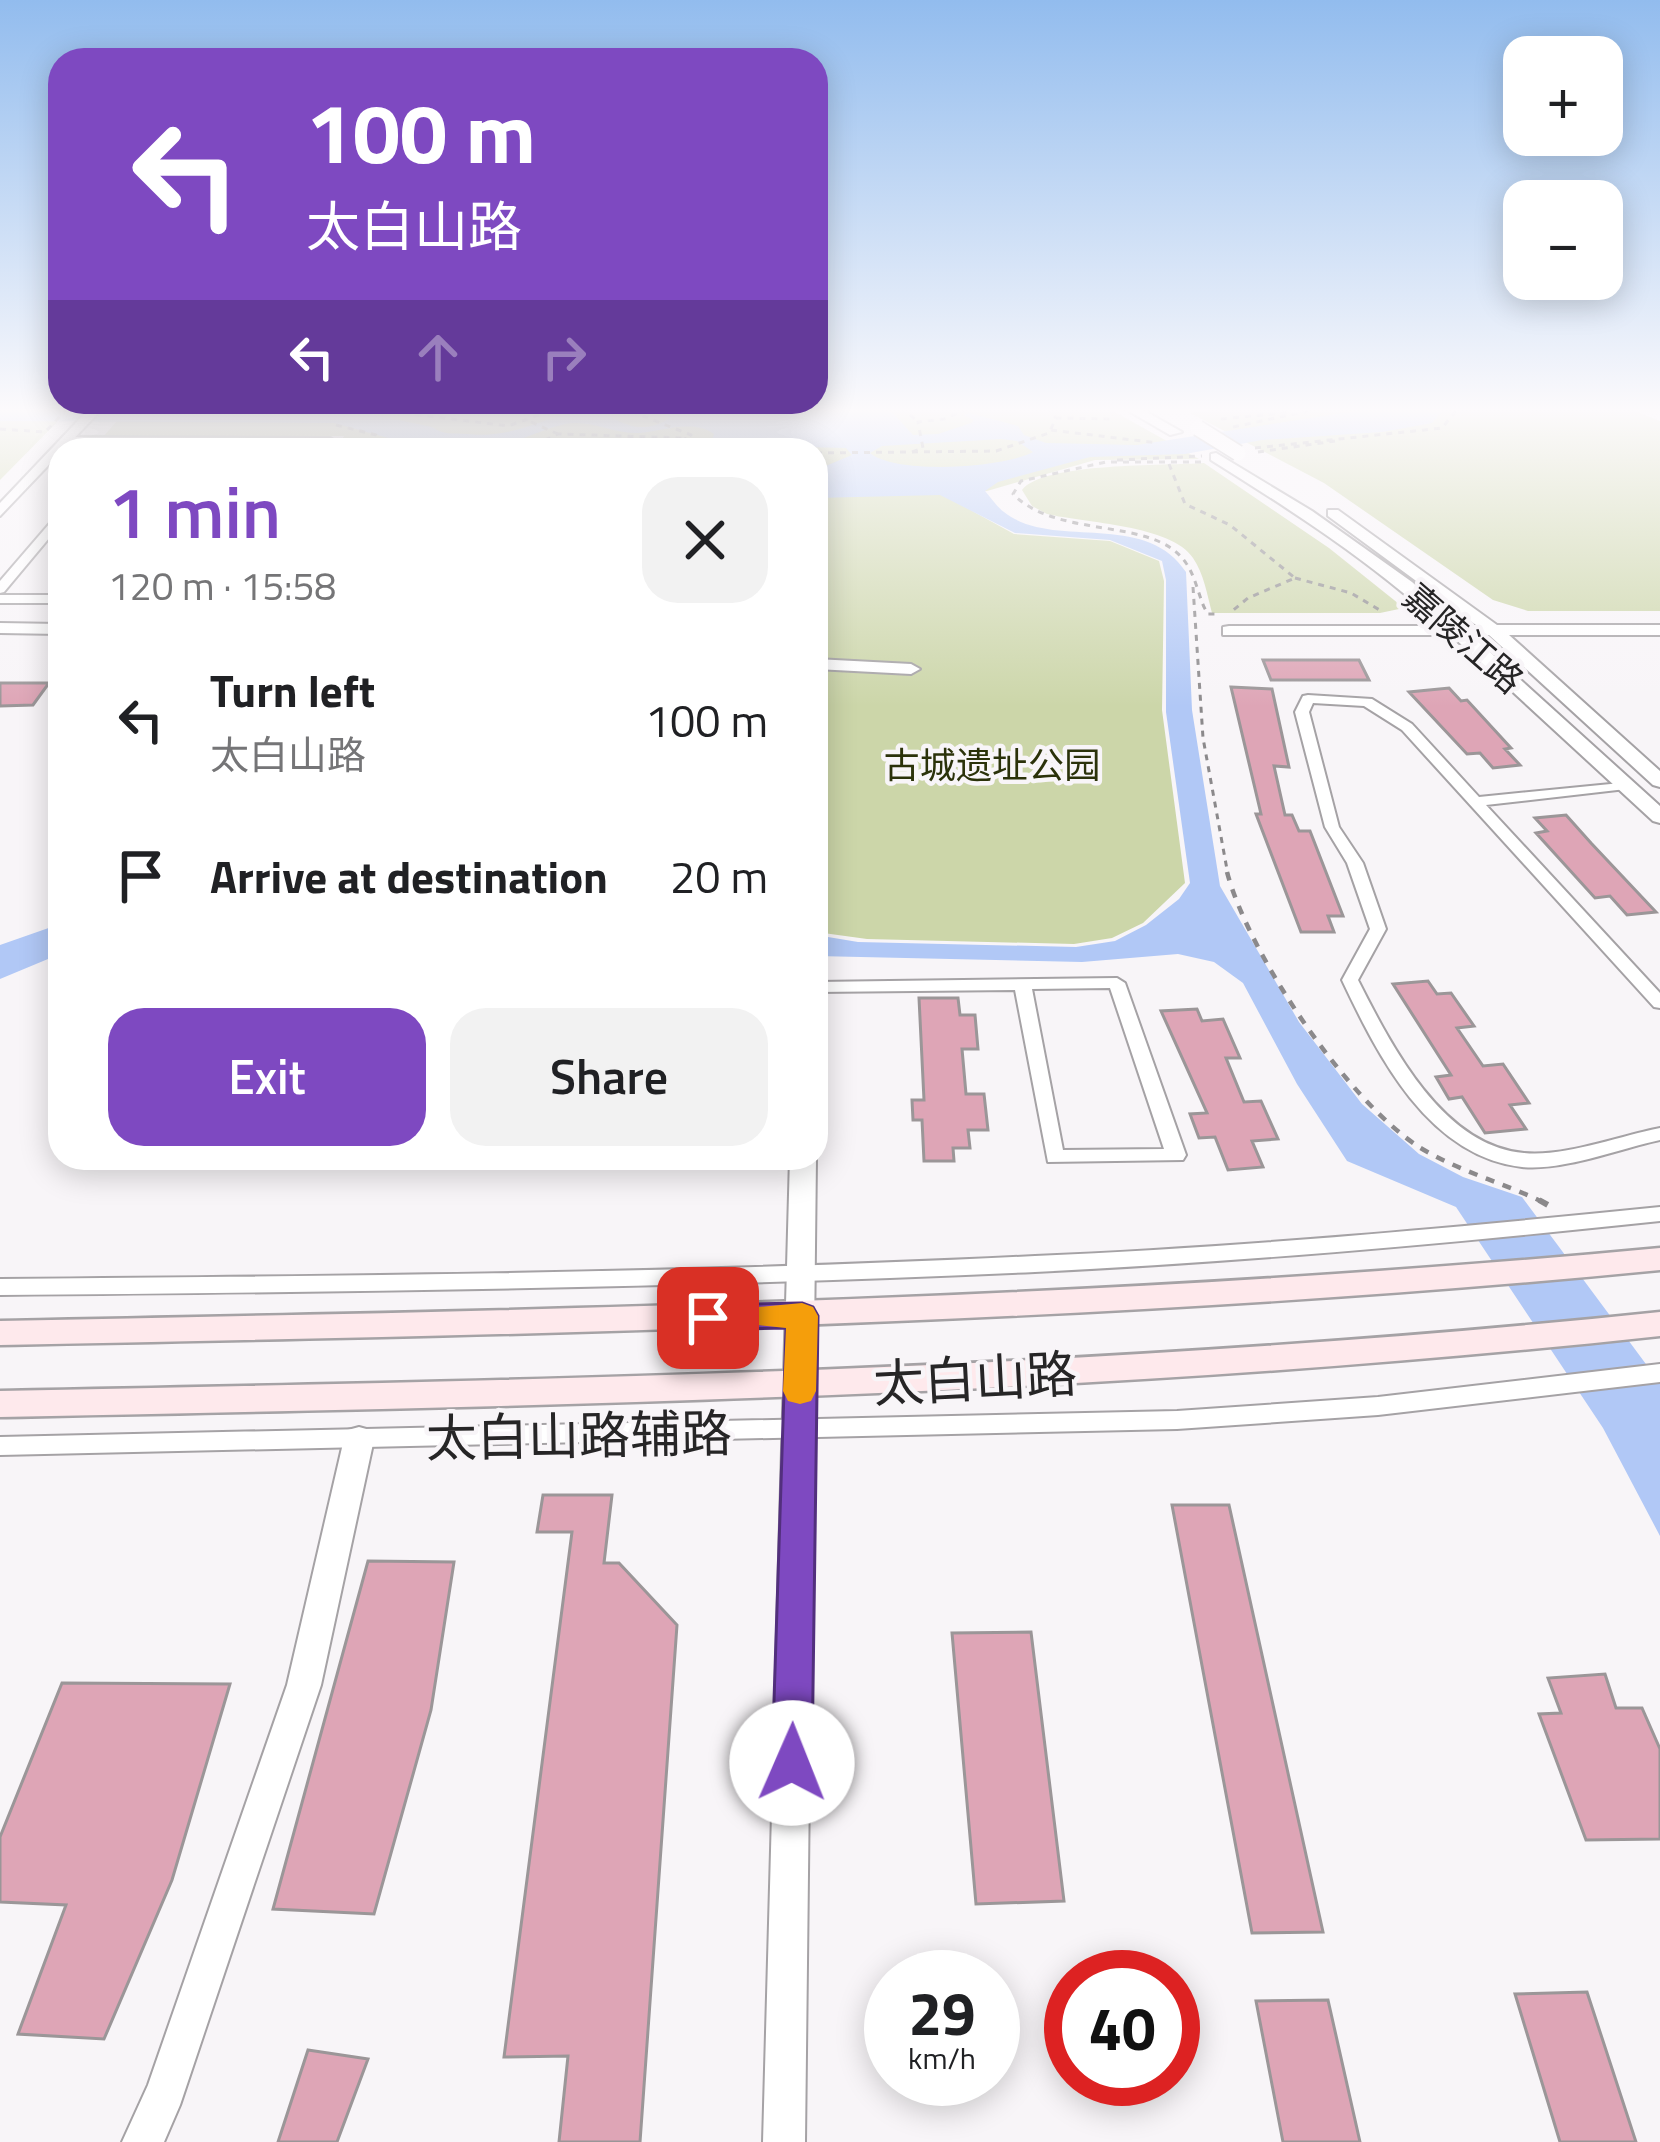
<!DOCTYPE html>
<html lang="en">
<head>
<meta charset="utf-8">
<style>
	:root { --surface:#fff; --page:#f2f2f2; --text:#202124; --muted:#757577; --accent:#7e49c1 }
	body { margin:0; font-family:"Titillium Web","Noto Sans SC",sans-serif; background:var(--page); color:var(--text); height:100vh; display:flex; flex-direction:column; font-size:45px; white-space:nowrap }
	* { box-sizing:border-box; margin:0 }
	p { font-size:39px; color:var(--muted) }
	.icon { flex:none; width:66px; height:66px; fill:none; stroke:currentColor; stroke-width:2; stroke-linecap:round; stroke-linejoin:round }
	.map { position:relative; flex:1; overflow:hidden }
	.side { position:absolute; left:48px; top:438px; width:780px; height:732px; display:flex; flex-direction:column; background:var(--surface); border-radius:36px; box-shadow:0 6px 30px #0003 }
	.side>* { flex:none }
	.hud { position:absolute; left:48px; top:48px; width:780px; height:366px; border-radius:36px; box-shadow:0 6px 30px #0003; background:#7e49c1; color:#fff; overflow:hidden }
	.buttons { position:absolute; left:1503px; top:36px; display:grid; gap:24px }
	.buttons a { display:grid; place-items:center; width:120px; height:120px; border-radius:24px; background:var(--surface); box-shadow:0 6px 30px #0003; font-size:60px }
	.speed { position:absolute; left:864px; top:1950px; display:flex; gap:24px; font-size:60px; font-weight:700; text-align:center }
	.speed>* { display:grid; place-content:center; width:156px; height:156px; border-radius:50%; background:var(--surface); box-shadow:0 6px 30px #0003; line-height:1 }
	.speed small { font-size:30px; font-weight:400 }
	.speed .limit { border:18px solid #d22; background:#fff; color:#111 }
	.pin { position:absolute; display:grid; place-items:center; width:102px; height:102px; color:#fff; margin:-51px; border-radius:24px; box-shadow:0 6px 18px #0006 }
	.me { position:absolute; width:132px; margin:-66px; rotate:1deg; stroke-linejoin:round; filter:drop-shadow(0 0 9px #0008) }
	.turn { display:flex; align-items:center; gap:42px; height:252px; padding:0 60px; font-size:54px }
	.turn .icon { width:156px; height:156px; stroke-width:2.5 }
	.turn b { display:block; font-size:84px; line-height:102px }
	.lanes { display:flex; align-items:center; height:114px; padding:0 60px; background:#0003; justify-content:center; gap:60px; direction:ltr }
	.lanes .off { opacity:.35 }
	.round { display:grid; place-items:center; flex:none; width:126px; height:126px; border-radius:36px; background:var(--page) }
	.summary { display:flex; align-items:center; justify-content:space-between; height:204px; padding:0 60px }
	h1 { font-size:72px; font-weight:600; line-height:90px; color:var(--accent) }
	.cta { display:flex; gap:24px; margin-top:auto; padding:24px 60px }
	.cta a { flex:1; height:138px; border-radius:36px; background:var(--accent); color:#fff; font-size:48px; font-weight:600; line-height:138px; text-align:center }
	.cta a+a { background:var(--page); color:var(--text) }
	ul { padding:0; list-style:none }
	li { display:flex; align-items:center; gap:36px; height:156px; padding:0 60px }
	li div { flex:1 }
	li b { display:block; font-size:45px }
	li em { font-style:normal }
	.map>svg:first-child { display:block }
	.green { fill:#ccd6a9 }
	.water { fill:#b1c8f6; fill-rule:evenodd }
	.building { fill:#dea5b6; stroke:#9b9698; stroke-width:3 }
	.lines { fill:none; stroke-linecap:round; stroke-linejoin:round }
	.minor-casing { stroke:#a5a2a5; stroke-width:4 }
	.tertiary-casing { stroke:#a5a2a5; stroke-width:4 }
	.secondary-casing { stroke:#a5a2a5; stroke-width:5 }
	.path-far2 { stroke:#8b898b; stroke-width:3; stroke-dasharray:6 6; stroke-linecap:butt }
	.path-far1 { stroke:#8b898b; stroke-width:4.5; stroke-dasharray:9 9; stroke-linecap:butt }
	.path { stroke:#8b898b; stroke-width:6; stroke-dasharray:10 10; stroke-linecap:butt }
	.minor { fill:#fff; fill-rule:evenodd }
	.tertiary { fill:#fff; fill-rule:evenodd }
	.secondary { fill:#fee9ec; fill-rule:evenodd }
	.tertiary-bridge-casing { stroke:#a5a2a5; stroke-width:18; stroke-linecap:butt }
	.tertiary-bridge { stroke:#fff; stroke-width:15 }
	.route { fill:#7e49c1; stroke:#522f7d; stroke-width:3 }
	.slow { fill:#f59e0b }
	.labels { text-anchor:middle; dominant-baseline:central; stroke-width:9; stroke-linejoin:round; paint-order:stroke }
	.far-street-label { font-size:36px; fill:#262526; stroke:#f8f5f8 }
	.far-park-label { font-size:36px; fill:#2b320a; stroke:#f8f5f8 }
	.near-street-label { font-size:51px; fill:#262526; stroke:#f8f5f8 }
</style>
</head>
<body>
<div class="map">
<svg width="1660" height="2142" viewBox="0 0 1660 2142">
	<rect width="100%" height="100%" fill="#f8f5f8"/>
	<path class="green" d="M0,407H72L0,480Z
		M129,407H1106L1199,459L1095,460L987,491L945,496L1014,534L1110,541L1159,561L1164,581L1162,710L1185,883L1143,923L1112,938L1074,944L867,939L816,932V450H337L344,436L103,437Z
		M1234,407H1625L1660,421V611H1528L1493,600L1324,483L1190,413Z
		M1204,463L1329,548L1399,604V609L1380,613H1212C1207,594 1204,574 1193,558C1172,525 1084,523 1047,514L1032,506L1022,490C1043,462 1167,466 1204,463Z"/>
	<path class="water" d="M649,407H878L893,413L913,435L938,434L971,423L974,420L964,415L970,413L1018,426L1024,435L1046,443L1137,445L1382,407H1446L1432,423L1382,432L1262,440L1185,454L1090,457L998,482L985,491C991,498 997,507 1004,512C1053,551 1145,509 1186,572L1192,710L1220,886L1299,1022L1362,1104L1419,1154L1463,1177L1522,1197L1660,1383V1536L1603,1428L1456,1207L1347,1161L1297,1084L1243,983L1214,962L1178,954L1082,962L816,956V935L858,942L1076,947L1115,941L1146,925L1179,899L1190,883L1166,712V580L1162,561L1110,540L1015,533L940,495L816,498V470L852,455L846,448L718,445L711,443L714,434C693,419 663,431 640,433C613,434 591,419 565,424C534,431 506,450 475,450L468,441L436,442L433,450H400L388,438L334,423L0,421V408L346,409L432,427C443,435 452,433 467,434C512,438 533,422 574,412C612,402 625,444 669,419L663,411ZM1001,439L1017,441L1033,452C1004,468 896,475 870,453L882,446Z
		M60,924V954L0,979V945Z"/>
	<path class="building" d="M1263,660H1359L1369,680H1271Z
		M0,683H49L33,705L0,706Z
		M1231,687L1272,689L1289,767L1274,766L1285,815H1292L1299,831H1310L1343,916H1328L1334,932H1301L1256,814H1261Z
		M1449,688L1461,701L1467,700L1511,748L1505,749L1520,765L1493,768L1480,753L1467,754L1409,692Z
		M1566,815L1591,843L1656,912L1627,915L1610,896L1595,898L1536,833L1547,831L1535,818Z
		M1428,981L1437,994L1451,993L1474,1026L1457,1028L1483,1066L1503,1064L1529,1103L1510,1105L1526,1129L1485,1133L1462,1097L1449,1099L1436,1077L1451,1075L1393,984Z
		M919,998H958L960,1015H975L978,1049H962L966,1094H984L988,1130H968L970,1148H953L954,1161H924L922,1120H913L912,1100H924Z
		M1197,1009L1202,1021L1223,1019L1240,1058H1226L1244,1102L1261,1101L1278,1139L1252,1141L1263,1167L1228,1170L1215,1137L1199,1138L1190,1114L1207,1113L1161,1011Z
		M543,1495H612L604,1563H619L677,1625L640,2142H559L568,2056L504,2057L572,1532H537Z
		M1172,1505H1229L1323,1932L1252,1933Z
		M368,1561L454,1562L431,1710L374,1914L273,1909Z
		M1031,1632L1064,1901L976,1904L952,1633Z
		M1605,1674L1616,1708H1642L1660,1749V1839L1586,1840L1539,1714L1561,1713L1548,1678Z
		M62,1683L230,1684L172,1880L104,2039L18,2034L66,1905L0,1902V1837Z
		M1587,1992L1636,2142H1560L1515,1994Z
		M1328,2000L1360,2142H1283L1256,2001Z
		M308,2050L368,2059L337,2142H278Z"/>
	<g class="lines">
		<defs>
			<path id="minor" d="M67,437L330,438L335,441L329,450H319L323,444L63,442L62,440Z
				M60,515V525L4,592L0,593V581L56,516Z
				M0,595H60V603H0Z
				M1308,695L1372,699L1412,724L1479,797L1631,782V788L1626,789L1486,805L1660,993V1008L1654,1007L1402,730L1364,706L1313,703L1309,712L1339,827L1363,863L1386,929L1358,980C1391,1045 1442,1146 1524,1153C1565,1157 1619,1136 1660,1128V1140C1619,1149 1563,1171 1522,1167C1428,1156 1378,1056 1342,980L1370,929L1347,863L1325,827L1295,712L1303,696Z
				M1117,978L1125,983L1186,1155L1183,1160L1048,1162L1015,990L816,992V982ZM1110,988L1164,1149L1063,1150L1032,989Z
				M1660,1207V1221C1452,1243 1244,1262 1035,1272C690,1288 345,1292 0,1295V1279C345,1276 690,1273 1035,1256C1244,1247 1452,1228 1660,1207Z
				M1660,1364V1382L1378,1415L1177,1429L0,1455V1437L1177,1411L1378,1397Z"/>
			<path id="tertiary" d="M91,407H104L0,516V503Z
				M1122,407H1138L1182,432L1170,435Z
				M1216,453L1312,511L1412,582L1460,625H1476L1328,516V510H1338L1497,625H1660V635H1509L1660,771V787L1653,785L1489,635H1471L1660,806V823L1653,821L1451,635H1223V627L1229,626H1441C1371,561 1291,510 1211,460V454Z
				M0,623L60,624V634L0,633Z
				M816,659L911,664L920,669L911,674L816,669Z
				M790,1158H816L805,2142H763Z
				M359,1427L370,1430L374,1439L321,1685L180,2105L164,2142H122L148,2085L287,1685L344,1439L348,1430Z"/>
			<path id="secondary" d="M1660,1248V1270C1108,1324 554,1334 0,1345V1321C554,1310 1108,1300 1660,1248Z
				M1660,1312V1336C1108,1396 555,1406 0,1417V1391C555,1380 1108,1370 1660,1312Z"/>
		</defs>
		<use href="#minor" class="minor-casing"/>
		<use href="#tertiary" class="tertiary-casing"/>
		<use href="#secondary" class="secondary-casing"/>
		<path class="path-far2" d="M356,407L508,426L561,407
			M620,407L691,435L684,438L707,450
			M901,407L918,422
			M1046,407L1056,418
			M1221,419L1293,412
			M531,422L558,434
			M336,425L376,435L393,450
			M1233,427L1322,408L1357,407
			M0,429L45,432L69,407
			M1051,430L1158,443
			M1255,448L1442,428L1459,407
			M523,450L558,434L684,438
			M912,452L923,448L918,422L944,419L972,407
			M1258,452L1335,441
			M816,453L996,451L1049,433L1056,418L1115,419
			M1117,460L1202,456
			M1201,462H1106L1021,481L1013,494C1058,540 1155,516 1186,563C1195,576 1198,593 1204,607L1208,614H1217
			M1169,464L1185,504L1230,525L1295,578L1248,598L1231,612
			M1295,578L1351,593L1383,612
			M1193,587L1203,738L1228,875"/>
		<path class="path-far1" d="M1227,872C1249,955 1347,1100 1419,1147C1458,1171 1504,1183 1545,1203"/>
		<path class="path" d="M1539,1200L1548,1205"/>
		<use href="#minor" class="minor"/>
		<use href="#tertiary" class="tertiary"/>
		<use href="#secondary" class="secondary"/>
		<defs>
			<path id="tertiary-bridge" d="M1198,428L1238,453"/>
		</defs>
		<use href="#tertiary-bridge" class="tertiary-bridge-casing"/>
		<use href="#tertiary-bridge" class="tertiary-bridge"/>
	</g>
	<linearGradient id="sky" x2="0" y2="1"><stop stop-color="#92bcee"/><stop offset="0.58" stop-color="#fcfafc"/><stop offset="1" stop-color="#fcfafc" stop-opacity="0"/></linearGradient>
	<rect width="1660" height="707" fill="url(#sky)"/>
	<path class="route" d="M802,1303L813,1307L818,1316L812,1763L807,1777L792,1782L778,1777L772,1763L786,1328L708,1330L696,1326L692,1318L696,1309L708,1305Z"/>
	<path class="slow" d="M802,1303L813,1307L818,1316L816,1391L811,1401L800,1404L788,1401L783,1391L786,1328L758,1325L754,1316L758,1307Z"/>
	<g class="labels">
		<g class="far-street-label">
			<text transform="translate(1464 638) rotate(41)">嘉陵江路</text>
		</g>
		<g class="far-park-label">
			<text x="992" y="764">古城遗址公园</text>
		</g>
		<g class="near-street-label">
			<text transform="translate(975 1378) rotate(-3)">太白山路</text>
			<text transform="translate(579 1435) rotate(-1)">太白山路辅路</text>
		</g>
	</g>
</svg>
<div class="buttons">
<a>+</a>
<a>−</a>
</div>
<div class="speed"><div>29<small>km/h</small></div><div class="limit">40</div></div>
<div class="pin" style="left:708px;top:1318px;background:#d93025"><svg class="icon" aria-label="arrive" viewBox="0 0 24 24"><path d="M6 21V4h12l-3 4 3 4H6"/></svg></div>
<svg class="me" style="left:792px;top:1763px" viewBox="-20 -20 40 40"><circle r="19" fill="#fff"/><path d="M0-13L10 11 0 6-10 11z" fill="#7e49c1"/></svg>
<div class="hud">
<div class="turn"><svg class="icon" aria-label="left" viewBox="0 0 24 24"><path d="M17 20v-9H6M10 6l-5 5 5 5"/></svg><div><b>100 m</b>太白山路</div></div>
<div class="lanes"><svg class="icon" aria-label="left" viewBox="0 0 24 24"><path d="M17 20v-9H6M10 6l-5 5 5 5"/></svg><svg class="icon off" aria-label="ahead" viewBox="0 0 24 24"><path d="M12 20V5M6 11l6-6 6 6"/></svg><svg class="icon off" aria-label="right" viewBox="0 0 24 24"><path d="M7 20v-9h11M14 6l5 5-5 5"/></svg></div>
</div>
<section class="side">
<div class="summary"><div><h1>1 min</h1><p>120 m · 15:58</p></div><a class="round"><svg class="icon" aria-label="close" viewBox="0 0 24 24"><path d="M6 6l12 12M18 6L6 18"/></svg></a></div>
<ul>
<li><svg class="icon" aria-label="left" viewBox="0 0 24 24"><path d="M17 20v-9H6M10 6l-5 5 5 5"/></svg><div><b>Turn left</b><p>太白山路</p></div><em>100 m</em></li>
<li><svg class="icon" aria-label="arrive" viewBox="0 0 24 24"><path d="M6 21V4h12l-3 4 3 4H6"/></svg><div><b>Arrive at destination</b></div><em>20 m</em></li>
</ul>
<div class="cta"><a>Exit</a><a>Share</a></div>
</section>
</div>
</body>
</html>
